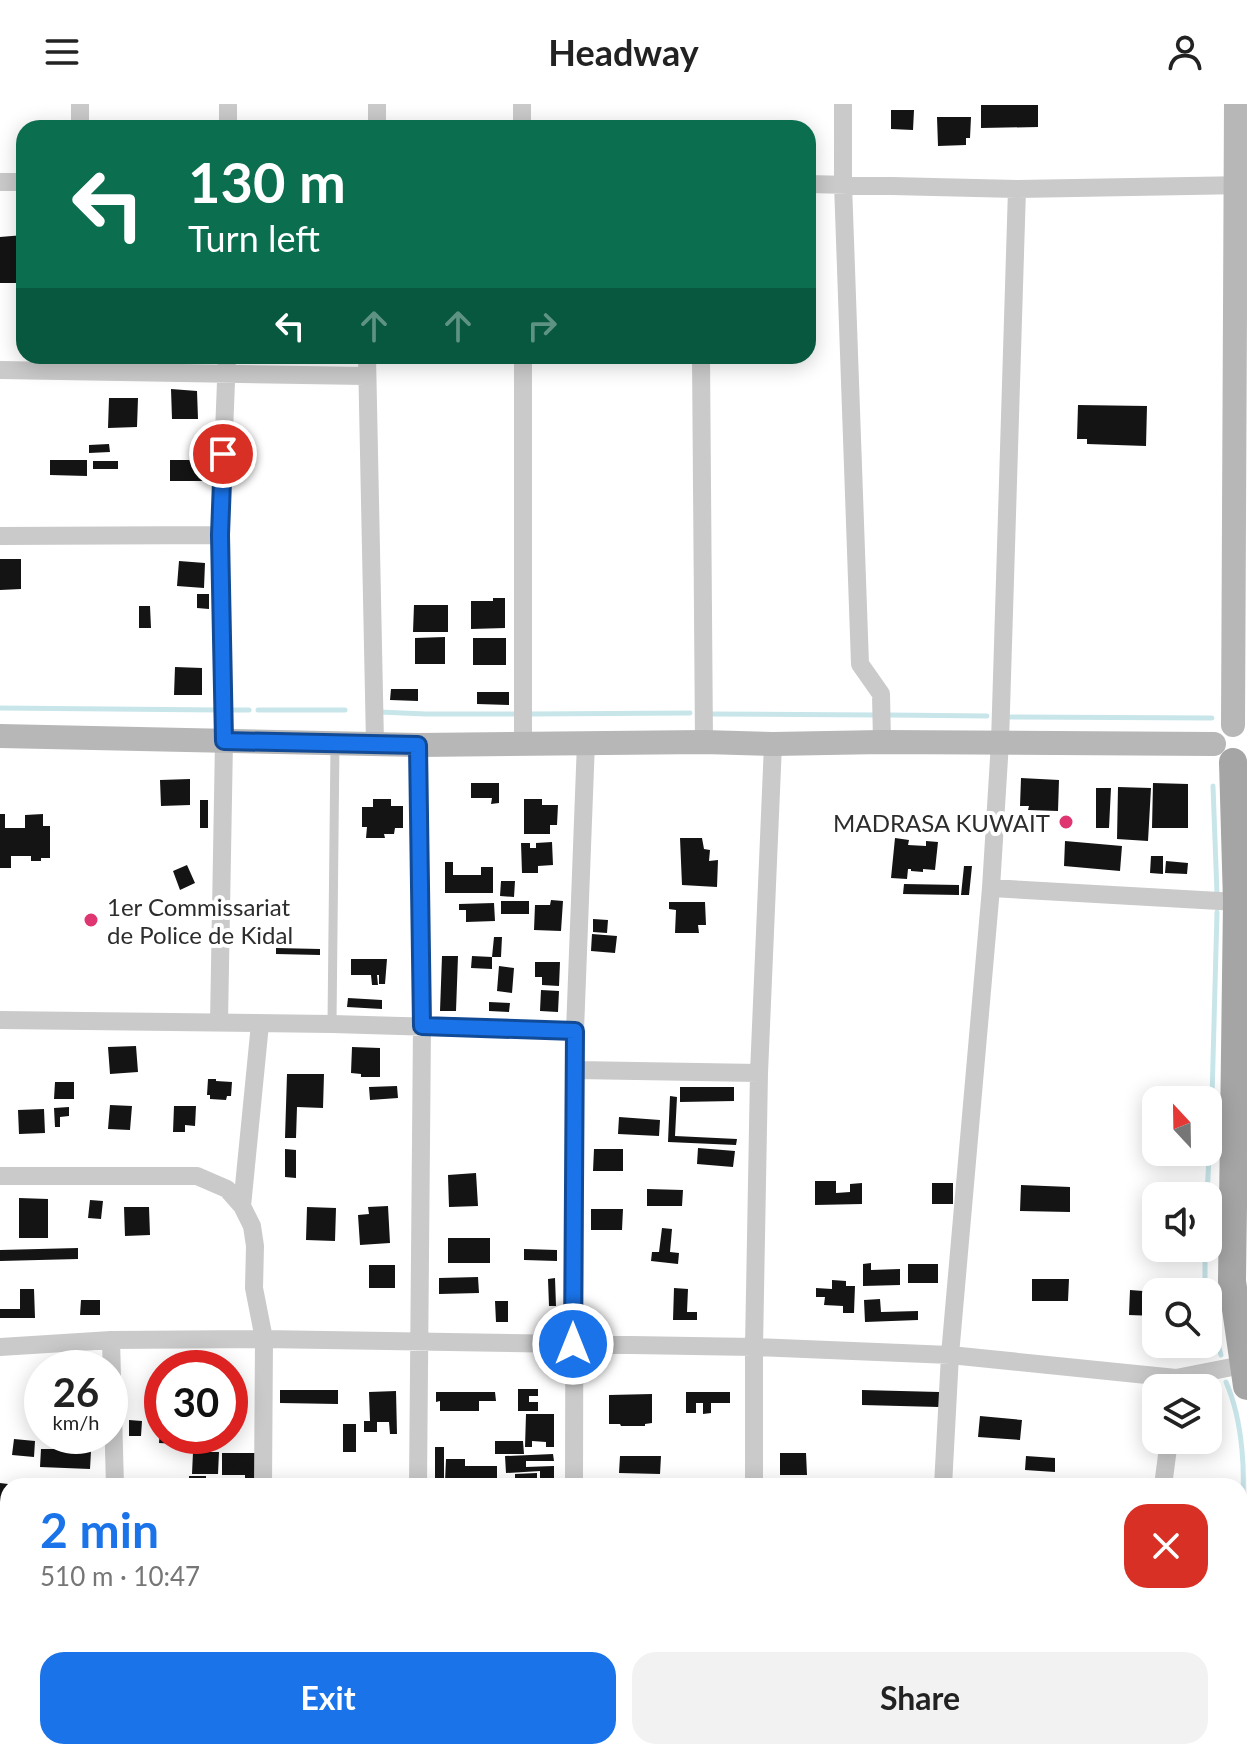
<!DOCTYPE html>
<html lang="en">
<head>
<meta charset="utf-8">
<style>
	:root { --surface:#fff; --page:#f2f2f2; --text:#222; --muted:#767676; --accent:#1a73e8 }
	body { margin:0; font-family:Lato,sans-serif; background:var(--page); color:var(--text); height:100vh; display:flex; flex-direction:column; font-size:30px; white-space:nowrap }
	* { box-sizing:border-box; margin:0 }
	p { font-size:26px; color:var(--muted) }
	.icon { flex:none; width:44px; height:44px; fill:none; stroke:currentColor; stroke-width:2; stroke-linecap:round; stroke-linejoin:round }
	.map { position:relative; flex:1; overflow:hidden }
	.sheet { position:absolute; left:0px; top:1374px; width:1248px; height:282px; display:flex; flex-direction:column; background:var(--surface); border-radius:24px 24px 0 0; box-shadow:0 4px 20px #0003 }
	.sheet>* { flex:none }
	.guide { position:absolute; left:16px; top:16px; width:800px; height:244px; border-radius:24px; box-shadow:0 4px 20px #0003; background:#0b6e4f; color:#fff; overflow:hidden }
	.needle { width:52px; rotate:338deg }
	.tools { position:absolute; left:1142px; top:982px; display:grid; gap:16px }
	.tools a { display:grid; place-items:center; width:80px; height:80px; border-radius:16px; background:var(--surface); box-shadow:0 4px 20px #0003; font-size:40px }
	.speed { position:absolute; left:24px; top:1246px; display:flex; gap:16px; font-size:40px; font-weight:700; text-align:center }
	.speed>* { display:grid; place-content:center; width:104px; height:104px; border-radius:50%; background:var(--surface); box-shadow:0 4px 20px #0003; line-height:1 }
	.speed small { font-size:20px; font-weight:400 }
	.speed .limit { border:12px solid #d22; background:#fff; color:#111 }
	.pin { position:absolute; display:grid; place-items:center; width:68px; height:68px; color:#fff; margin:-34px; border:4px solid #fff; border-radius:50%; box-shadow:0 2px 8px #0007 }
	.me { position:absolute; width:88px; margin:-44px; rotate:0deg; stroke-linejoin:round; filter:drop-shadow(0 0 6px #0008) }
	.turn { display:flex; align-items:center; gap:28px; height:168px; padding:0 40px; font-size:36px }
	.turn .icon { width:104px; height:104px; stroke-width:2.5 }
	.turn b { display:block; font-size:56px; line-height:68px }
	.lanes { display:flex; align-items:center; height:76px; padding:0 40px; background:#0003; justify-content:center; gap:40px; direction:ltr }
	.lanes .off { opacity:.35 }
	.round { display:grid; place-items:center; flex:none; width:84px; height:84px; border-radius:24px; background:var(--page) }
	.summary { display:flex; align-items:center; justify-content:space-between; height:136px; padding:0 40px }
	h1 { font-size:48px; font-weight:700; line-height:60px; color:var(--accent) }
	.cta { display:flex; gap:16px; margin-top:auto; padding:16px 40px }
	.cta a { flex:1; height:92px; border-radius:24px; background:var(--accent); color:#fff; font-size:32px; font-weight:700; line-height:92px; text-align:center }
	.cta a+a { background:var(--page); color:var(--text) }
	header { display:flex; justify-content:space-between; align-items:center; height:104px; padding:0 40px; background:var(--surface); font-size:36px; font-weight:700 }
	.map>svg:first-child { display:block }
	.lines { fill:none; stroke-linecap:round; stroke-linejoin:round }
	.stream { stroke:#c8e6ea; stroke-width:5 }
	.building { fill:#141414 }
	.lane { stroke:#cacaca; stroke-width:9 }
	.street { stroke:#cacaca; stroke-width:18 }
	.secondary { stroke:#b7b7b7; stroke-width:24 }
	.primary { stroke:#a5a5a5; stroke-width:28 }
	.route-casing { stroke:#114b97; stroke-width:20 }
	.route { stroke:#1a73e8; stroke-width:14 }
	.poi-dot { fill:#df3570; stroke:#fff; stroke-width:3 }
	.labels { text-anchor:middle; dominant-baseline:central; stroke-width:8; stroke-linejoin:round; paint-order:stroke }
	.poi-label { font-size:24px; fill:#2d2d2d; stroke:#fff; text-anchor:end }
</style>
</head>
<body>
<header><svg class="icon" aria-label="menu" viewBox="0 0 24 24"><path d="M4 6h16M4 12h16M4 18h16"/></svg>Headway<svg class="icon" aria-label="person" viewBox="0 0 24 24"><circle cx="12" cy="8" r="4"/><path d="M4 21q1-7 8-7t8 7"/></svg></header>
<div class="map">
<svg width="1247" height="1655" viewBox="0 0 1247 1655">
	<rect width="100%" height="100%" fill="#fff"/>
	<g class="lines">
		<path class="stream" d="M0,604L219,606
			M229,606H249
			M258,606H345
			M379,608L426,610H517
			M531,610L690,609
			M711,610L875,611
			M889,611L987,612
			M1006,613L1212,614
			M1213,682L1217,790
			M1207,1092L1212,994L1217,808
			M1205,1188V1144
			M1208,1205L1221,1251
			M1226,1278C1243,1317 1247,1375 1240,1417
			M1225,1655V1648"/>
	</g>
	<path class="building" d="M981,1H1038V23L981,24Z
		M891,6H914L913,26L891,25Z
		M937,13H971L970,34H966V41L938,42Z
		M24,131V179H0V133Z
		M171,285L197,287L198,315H172Z
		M109,294H138L137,323L108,324Z
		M1078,301L1147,302L1146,342L1087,340V335H1077Z
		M109,340L110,348L89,349V341Z
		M50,356H87V372L50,371Z
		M170,356H204V377H170Z
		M93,357H118V365H93Z
		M0,455H21V485L0,486Z
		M179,457L205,459L204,484L177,482Z
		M197,490H209V505L197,504Z
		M493,494H505V524L471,525V497H493Z
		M414,501H448V528H413Z
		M139,502H150L151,524H139Z
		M445,533V560H415V534Z
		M473,534H506V561H473Z
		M175,563L202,564V591H174Z
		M391,585H418V597L390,596Z
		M477,588H509V601L477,600Z
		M1021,674L1059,676L1058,707L1028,706L1029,702H1020Z
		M190,675V701L161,702L160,676Z
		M471,679H499V699L491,700L492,694H471Z
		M1153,679L1188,680V724H1152Z
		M1118,683L1151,684L1148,737L1117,735Z
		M1096,684H1111L1109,724H1096Z
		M373,695H391V702H403V724H395L394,730H384L385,734H366L367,723H362V703H373Z
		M524,695H542V701H558L557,721H550V730H524Z
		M200,696H208V724H200Z
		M0,710H5V724H25V711L43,710V722H50V754H41V757H31V752H11V764H0Z
		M680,734H702L704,745L710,746L709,757L718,756L717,783L682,781Z
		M895,734L909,736L908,741L926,742V737L938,738L935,766L923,765V768L911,767V765H908L907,775L891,774Z
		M1065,737L1122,742L1120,767L1064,762Z
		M552,738L553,761L538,762V769H522L521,739H530V744H536V739Z
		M1151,752H1163V770L1150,769Z
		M1166,757L1188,759L1187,770L1165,769Z
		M445,758H453V771H481V763H493V789H445Z
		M187,761L195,779L180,786L173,767Z
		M964,762H972L969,791H961Z
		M501,777H515L514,793L500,792Z
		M904,780L959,781V791L903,790Z
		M551,796L563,797L561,827L534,826L535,801H550Z
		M501,797H529V810H501Z
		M669,798H705L706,821H698L699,829H675L676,806L669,805Z
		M494,799L495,817L466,818V806H459V800Z
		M593,815L608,816L607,829L593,828Z
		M592,830L617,832L615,849L591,847Z
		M494,833H502L501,853H492Z
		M276,844L320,845V851L276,850Z
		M442,852H458L456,907H440Z
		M472,852L492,853V865L471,864Z
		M351,855H387L385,880H379V871H377L378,881H372L371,871H351Z
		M535,858H560L559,882L542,881V873H535Z
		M499,862L514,864L512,889L497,887Z
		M541,886L559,887L558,908L540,907Z
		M348,894L382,896V905L347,903Z
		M489,898L510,899L509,908L489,907Z
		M136,942L138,968L110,970L108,943Z
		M352,943L380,944V973H361V970L351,969Z
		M287,970H324L323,1004L297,1003L296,1034H285Z
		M208,975H216V977L232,978L231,992H227L226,996L210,995V991H207Z
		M55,978H74V995H54Z
		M397,982L398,994L370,996L369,983Z
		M680,983H734V997L680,998Z
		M670,992L677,993L675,1032L737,1035L736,1041L668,1038Z
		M110,1001L132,1002L130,1026L108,1025Z
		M174,1002H196L195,1022L185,1021V1028H173Z
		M69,1003V1012L60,1013V1023H55L54,1004Z
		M44,1005L45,1029L19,1030L18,1006Z
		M619,1013L660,1016L659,1032L618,1030Z
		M698,1044L735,1047L733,1063L697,1060Z
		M285,1045L296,1046V1074L285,1073Z
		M594,1045H623V1067H593Z
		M476,1069L478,1102L449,1103L448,1071Z
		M815,1077H836V1089L850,1088V1080L862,1079V1100L815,1101Z
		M932,1079H953V1100H932Z
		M1021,1081L1070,1083V1108L1020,1107Z
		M647,1085L683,1086L682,1102H647Z
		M19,1094L48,1095V1134H19Z
		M90,1096L103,1097L101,1115L88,1114Z
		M388,1102L390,1139L360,1141L358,1111L369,1110L368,1103Z
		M124,1103H149L150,1131L125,1132Z
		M307,1103L336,1104L335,1137L306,1136Z
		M591,1105H623L622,1126H591Z
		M662,1124L672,1125L670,1148L679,1149L678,1160L651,1157L652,1148H659Z
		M448,1134H490V1159H448Z
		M78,1144V1155L0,1157V1146Z
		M524,1145L557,1146V1157L524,1156Z
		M871,1159V1166L900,1165V1181L863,1182V1160Z
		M908,1160H938V1179H908Z
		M369,1161H395V1184H369Z
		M478,1173L479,1189L439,1190V1174Z
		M555,1174L556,1202H549L548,1175Z
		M1032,1175H1069L1068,1197H1032Z
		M832,1176L846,1177V1182H855L854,1209H843V1202L824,1201L825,1193H816V1184L832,1185Z
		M674,1184L688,1185L687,1208H697V1216H673Z
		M20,1185H34L35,1214H0V1205H20Z
		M1130,1186L1156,1188V1212L1129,1211Z
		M880,1195L881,1208L918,1207V1216L865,1218L864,1196Z
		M81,1196H100V1211H80Z
		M495,1197H508V1218H496Z
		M518,1285H538V1292H529V1298H538V1307H518Z
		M280,1286H338V1300L280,1299Z
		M862,1286L939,1288V1303L862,1301Z
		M396,1287L397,1330H390L389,1318H377V1328H364V1317H370L369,1288Z
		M436,1288H495L496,1297H479V1307H440V1297L436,1298Z
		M686,1288H730V1299H711V1309L703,1310V1299H696V1309H686Z
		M652,1290V1319L645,1320V1322H621L620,1320H609V1291Z
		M526,1310H554V1343H546V1338L532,1337V1343H525Z
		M980,1312L1022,1316L1020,1336L978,1333Z
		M129,1316L142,1317L141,1332H129Z
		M343,1320H356V1348H343Z
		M160,1323H162V1332H179L178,1340L159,1339Z
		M14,1335L35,1337L34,1353L12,1351Z
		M495,1337H523L524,1350H495Z
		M58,1343H63V1346L91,1347L90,1365L40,1363L41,1345H58Z
		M435,1343H444V1382H435Z
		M193,1348H219L218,1370H192Z
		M222,1349H256L255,1382H245V1371H222Z
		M780,1349H806L807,1371H780Z
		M553,1350L554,1357H526V1363L554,1362V1380L540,1381V1367L506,1369L505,1352Z
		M620,1352H661L660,1370L619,1369Z
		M1026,1352L1055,1354V1368L1025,1366Z
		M446,1355H465V1362H497V1382H454V1378H445Z
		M537,1369V1380L515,1381V1370Z
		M189,1372H206V1382H189Z
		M0,1379L8,1380L7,1402L0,1401Z
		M37,1648H62L61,1655H37Z"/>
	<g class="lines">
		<path class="lane" d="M332,920L335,640"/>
		<path class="street" d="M522,0V24
			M843,0V80L860,560L881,590L882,638
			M80,24V0
			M228,24V0
			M377,24V0
			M0,78H24
			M808,80L1017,85L1247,81
			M367,252L375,639
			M701,252L704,638
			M0,266L366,272
			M0,432L220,431
			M523,639V252
			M418,641L422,922L418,1382
			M991,784L1237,798
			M0,916L332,920L575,927
			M219,919L224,637L220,431L227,252
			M260,920L242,1102L252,1122L255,1142L254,1184L264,1235L263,1382
			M575,966L759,969
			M0,1072H197L227,1085L242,1102
			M111,1236L115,1382
			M0,1243L111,1236L264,1235L754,1243L950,1251L1176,1274L1247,1260
			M574,1382L575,927L586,638
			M754,1382V1243L759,969L773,640
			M943,1382L950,1251L991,784L1000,638L1017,85
			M1163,1382L1169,1336
			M0,1418H8
			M1240,1425H1247
			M0,1510L8,1511
			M1240,1511L1247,1510
			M0,1591H8
			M120,1648L121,1655
			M269,1648V1655
			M568,1648V1655
			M743,1648V1655
			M417,1655V1648
			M927,1655V1648
			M1129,1655L1130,1648"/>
		<path class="secondary" d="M1233,621L1236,0
			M0,632L418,641L704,638L773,640L882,638L1214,640"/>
		<path class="primary" d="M1233,658L1237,798L1232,1177L1247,1282
			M1245,1655L1247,1556"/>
	</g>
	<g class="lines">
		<defs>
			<path id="route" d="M223,350L220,431L224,637L418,641L422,922L575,927L573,1240"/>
		</defs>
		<use href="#route" class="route-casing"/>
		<use href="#route" class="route"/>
	</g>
	<g class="poi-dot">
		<circle cx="1066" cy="718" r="8"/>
		<circle cx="91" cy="816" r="8"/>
	</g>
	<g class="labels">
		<g class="poi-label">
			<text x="1050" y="718">MADRASA KUWAIT</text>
			<text x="107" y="802" text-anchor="start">1er Commissariat<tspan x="107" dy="28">de Police de Kidal</tspan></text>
		</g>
	</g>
</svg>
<div class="tools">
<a><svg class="needle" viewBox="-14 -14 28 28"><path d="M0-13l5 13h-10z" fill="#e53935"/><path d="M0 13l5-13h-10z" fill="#767676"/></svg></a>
<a><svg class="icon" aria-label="sound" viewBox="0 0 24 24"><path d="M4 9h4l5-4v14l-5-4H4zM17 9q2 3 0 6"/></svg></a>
<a><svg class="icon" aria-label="search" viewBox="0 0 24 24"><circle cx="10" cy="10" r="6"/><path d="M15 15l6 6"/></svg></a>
<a><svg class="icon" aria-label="layers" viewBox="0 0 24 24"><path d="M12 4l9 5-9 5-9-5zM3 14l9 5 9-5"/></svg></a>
</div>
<div class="speed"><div>26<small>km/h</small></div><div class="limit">30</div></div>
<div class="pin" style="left:223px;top:350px;background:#d93025"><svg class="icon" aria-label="arrive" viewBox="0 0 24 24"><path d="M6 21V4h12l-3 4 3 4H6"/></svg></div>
<svg class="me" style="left:573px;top:1240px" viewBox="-20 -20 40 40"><circle r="17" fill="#1a73e8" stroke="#fff" stroke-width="3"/><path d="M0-11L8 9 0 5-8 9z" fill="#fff"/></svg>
<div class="guide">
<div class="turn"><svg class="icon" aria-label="left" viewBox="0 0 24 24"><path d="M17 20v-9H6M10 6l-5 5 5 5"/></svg><div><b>130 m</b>Turn left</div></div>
<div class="lanes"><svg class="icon" aria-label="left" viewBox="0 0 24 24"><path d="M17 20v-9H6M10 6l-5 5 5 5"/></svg><svg class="icon off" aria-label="ahead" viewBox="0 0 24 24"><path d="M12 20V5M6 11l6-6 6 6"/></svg><svg class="icon off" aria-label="ahead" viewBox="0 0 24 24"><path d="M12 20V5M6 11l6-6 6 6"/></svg><svg class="icon off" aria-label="right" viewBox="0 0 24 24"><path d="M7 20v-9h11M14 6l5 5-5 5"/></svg></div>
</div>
<section class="sheet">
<div class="summary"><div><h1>2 min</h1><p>510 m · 10:47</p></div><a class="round" style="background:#d93025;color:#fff"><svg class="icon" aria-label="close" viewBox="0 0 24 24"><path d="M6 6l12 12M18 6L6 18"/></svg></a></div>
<div class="cta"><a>Exit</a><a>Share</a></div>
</section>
</div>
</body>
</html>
